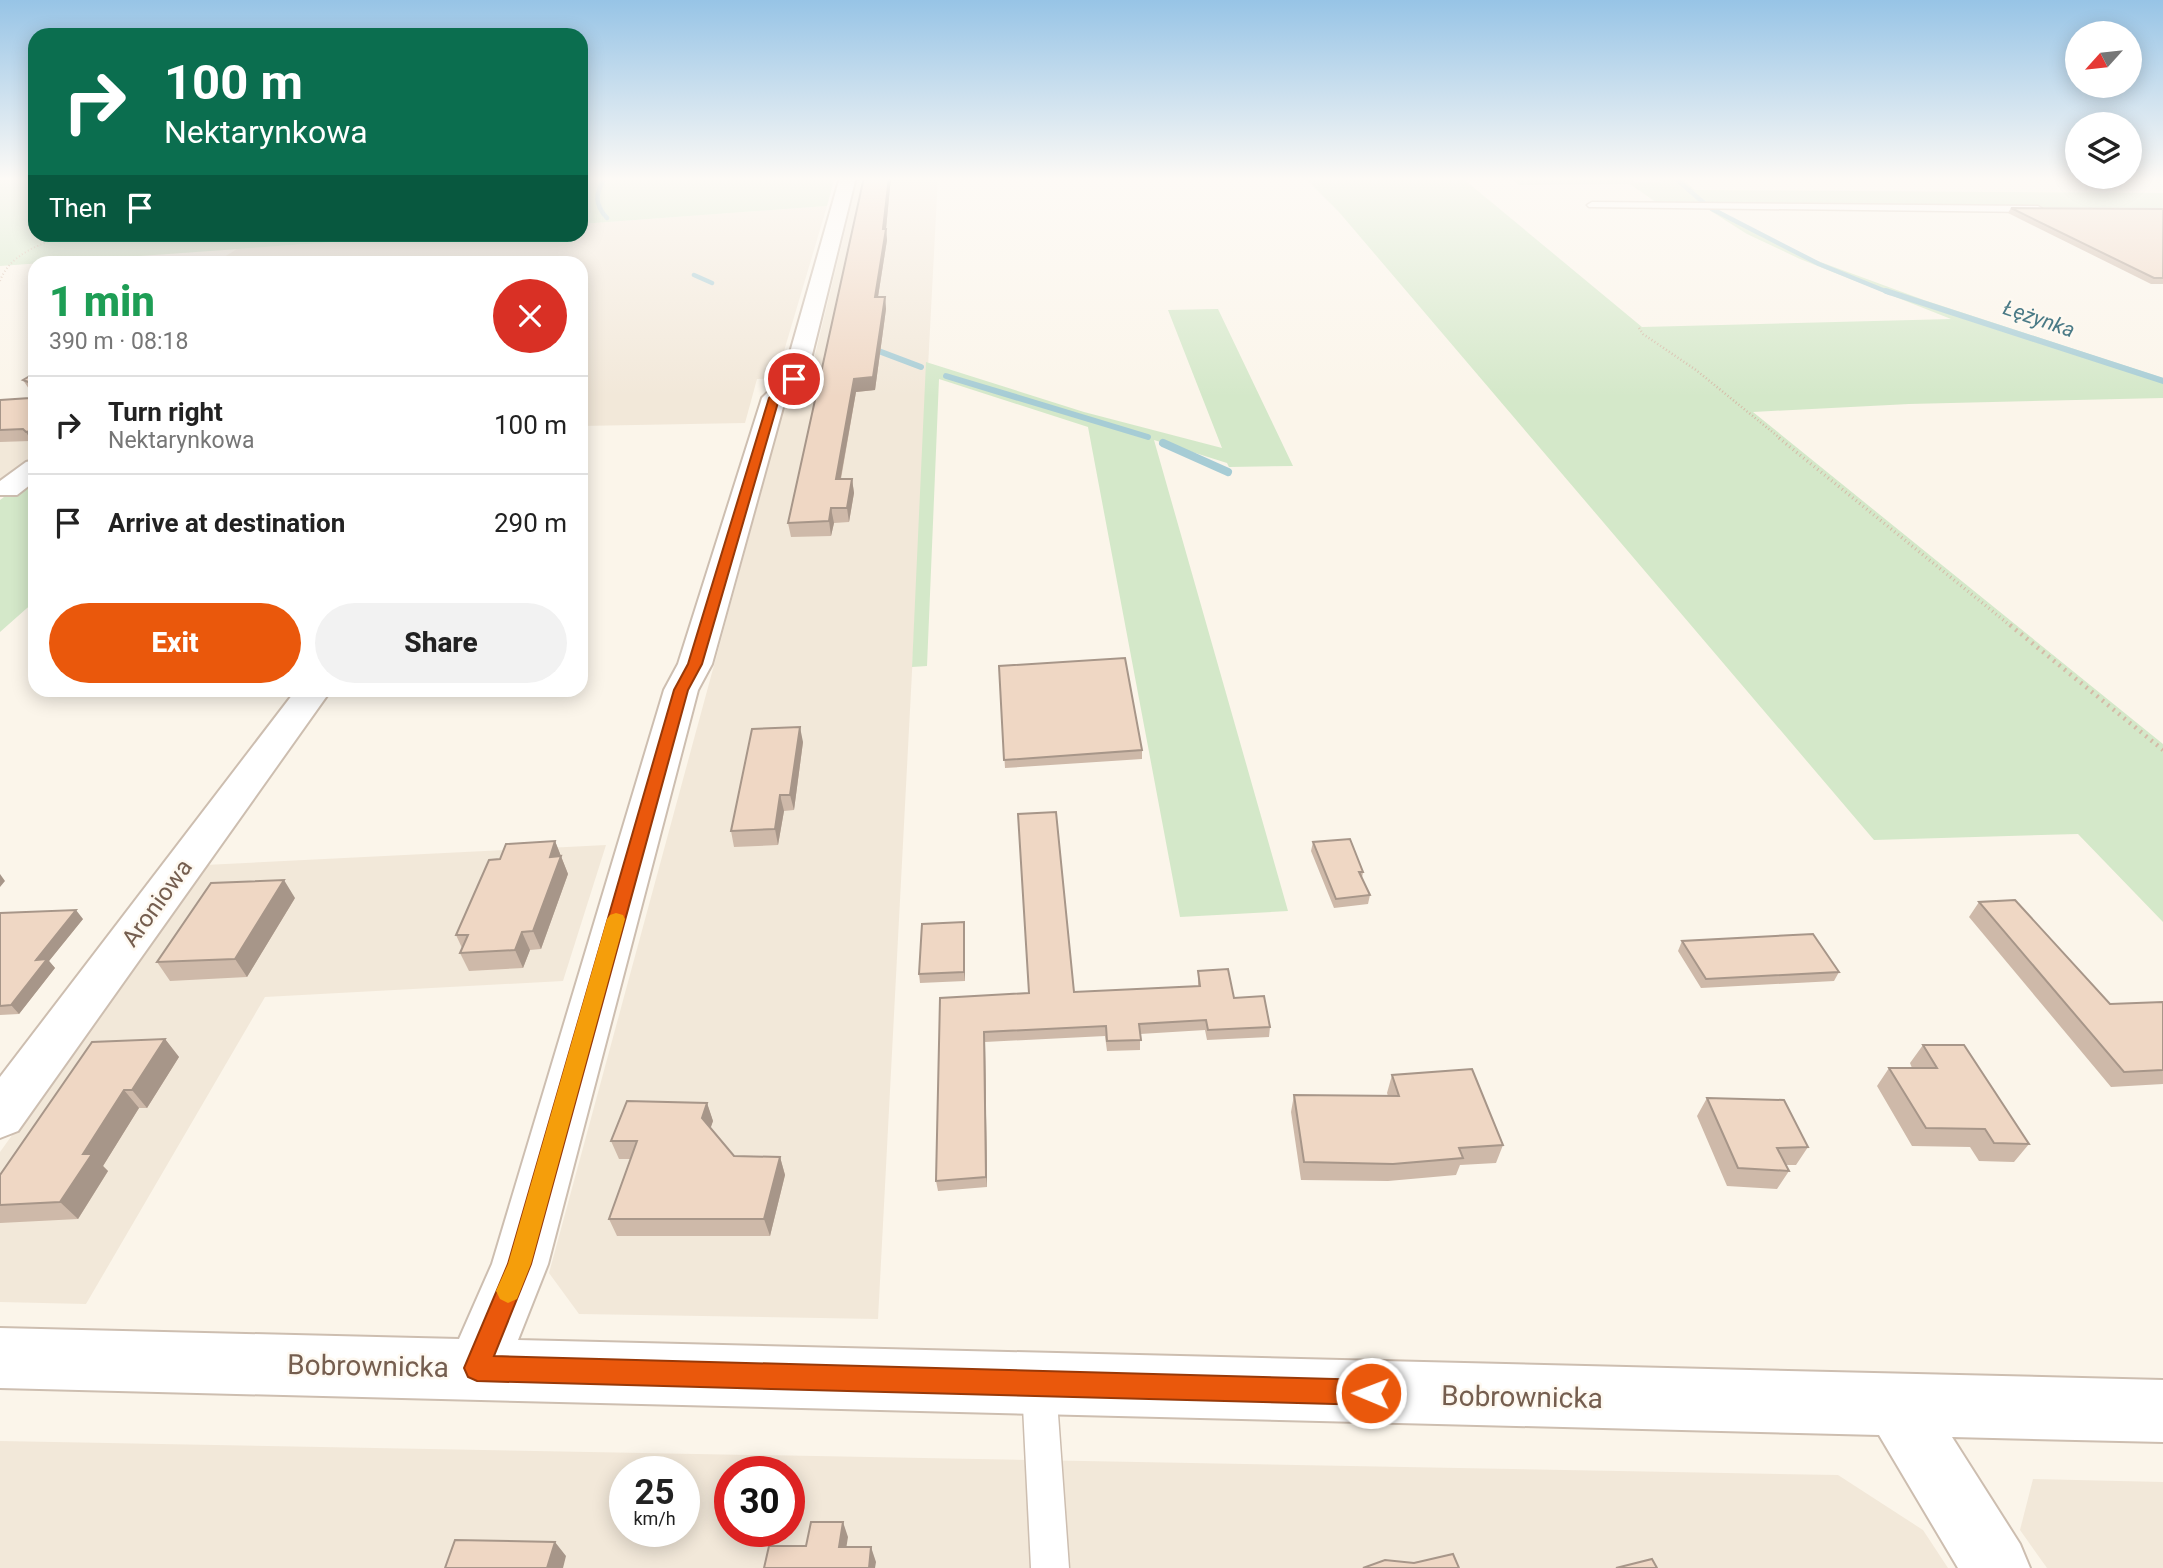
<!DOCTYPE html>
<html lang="en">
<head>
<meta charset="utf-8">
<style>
	:root { --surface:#fff; --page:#f2f2f2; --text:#222; --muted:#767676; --line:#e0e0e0; --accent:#ea580c }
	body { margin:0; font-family:Roboto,sans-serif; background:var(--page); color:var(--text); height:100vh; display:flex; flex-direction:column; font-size:26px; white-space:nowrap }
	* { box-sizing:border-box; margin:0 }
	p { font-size:23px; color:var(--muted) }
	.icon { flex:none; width:38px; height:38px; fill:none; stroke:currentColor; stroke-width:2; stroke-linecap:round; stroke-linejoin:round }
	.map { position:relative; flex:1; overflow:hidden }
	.drawer { position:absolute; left:28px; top:256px; width:560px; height:441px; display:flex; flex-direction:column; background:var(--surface); border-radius:21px; box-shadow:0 4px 18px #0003 }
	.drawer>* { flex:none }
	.hud { position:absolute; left:28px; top:28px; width:560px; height:214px; border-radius:21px; box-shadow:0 4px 18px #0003; background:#0b6e4f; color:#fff; overflow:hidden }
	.needle { width:46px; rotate:243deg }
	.fabs { position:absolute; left:2065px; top:21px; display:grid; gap:14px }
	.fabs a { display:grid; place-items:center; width:77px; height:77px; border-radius:50%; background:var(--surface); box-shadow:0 4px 18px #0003; font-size:35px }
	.speed { position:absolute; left:609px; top:1456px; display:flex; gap:14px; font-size:35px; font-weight:700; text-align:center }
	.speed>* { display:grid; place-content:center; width:91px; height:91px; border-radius:50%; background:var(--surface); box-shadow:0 4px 18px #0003; line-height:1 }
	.speed small { font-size:18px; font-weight:400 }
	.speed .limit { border:10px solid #d22; background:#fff; color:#111 }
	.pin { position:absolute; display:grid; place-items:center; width:60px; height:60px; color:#fff; margin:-30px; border:4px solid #fff; border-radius:50%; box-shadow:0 2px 7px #0007 }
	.me { position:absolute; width:77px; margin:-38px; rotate:271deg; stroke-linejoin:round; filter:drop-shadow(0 0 5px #0008) }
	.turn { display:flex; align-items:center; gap:24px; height:147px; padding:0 21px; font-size:32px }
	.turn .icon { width:91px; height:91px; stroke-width:2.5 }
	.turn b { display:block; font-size:49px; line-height:60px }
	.then { display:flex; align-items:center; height:66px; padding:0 21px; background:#0003; gap:14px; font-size:26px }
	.round { display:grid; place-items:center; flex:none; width:74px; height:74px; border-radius:37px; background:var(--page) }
	.overview { display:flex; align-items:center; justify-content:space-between; height:119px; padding:0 21px }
	h1 { font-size:42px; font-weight:800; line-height:52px; color:#1e9e55 }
	.action { display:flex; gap:14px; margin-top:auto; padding:14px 21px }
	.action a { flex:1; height:80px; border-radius:42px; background:var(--accent); color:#fff; font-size:28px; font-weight:800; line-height:80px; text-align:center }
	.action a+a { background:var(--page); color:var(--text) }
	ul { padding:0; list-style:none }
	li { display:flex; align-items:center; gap:21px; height:98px; padding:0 21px; border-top:2px solid var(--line) }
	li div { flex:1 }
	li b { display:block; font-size:26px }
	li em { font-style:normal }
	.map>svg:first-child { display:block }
	.residential { fill:#f2e8d9; fill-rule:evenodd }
	.green { fill:#d4e8c9 }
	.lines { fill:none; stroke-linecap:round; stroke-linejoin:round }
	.stream-far2 { stroke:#a6ccd5; stroke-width:4.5 }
	.stream-far1 { stroke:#a6ccd5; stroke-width:6 }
	.stream { stroke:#a6ccd5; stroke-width:8 }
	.lane-casing { stroke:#cdbeb0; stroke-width:3 }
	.street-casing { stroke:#cdbeb0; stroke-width:4 }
	.path-far3 { stroke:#d4baa6; stroke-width:2; stroke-dasharray:1 2.5; stroke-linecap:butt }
	.path-far2 { stroke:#d4baa6; stroke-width:2.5; stroke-dasharray:1 2.5; stroke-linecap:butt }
	.path-far1 { stroke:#d4baa6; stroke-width:3.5; stroke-dasharray:1 3.5; stroke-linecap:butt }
	.path { stroke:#d4baa6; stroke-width:4.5; stroke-dasharray:2 5; stroke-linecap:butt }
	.lane { fill:#fff; fill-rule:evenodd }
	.street { fill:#fff; fill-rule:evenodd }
	.wall { fill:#ceb9a9 }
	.shaded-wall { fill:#a79689 }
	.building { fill:#efd7c4; stroke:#a79689; stroke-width:2 }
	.route { fill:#ea580c; stroke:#983908; stroke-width:2 }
	.slow { fill:#f59e0b }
	.labels { text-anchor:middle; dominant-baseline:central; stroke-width:5; stroke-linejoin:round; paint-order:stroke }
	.far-water-label { font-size:21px; font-style:italic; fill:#4a7a86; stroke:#fef9f1 }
	.street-label { font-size:24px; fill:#755e4f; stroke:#fef9f1 }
	.near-street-label { font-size:28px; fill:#755e4f; stroke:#fef9f1 }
</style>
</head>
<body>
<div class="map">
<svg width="2163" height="1568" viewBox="0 0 2163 1568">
	<rect width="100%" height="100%" fill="#fbf5ea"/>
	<path class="residential" d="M858,177H938L878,1319L579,1314L549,1273L786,400H804Z
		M827,206L776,378L757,379L745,423L581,426V262H216L237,249L433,235L581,234V224Z
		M35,406V461L0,486V407Z
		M606,845L563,981L265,997L86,1304L0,1302V1152L205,865Z
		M0,1441L1838,1475L1923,1530L1948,1568H0ZM625,1472H684V1531H625ZM730,1472H789V1531H730Z
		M2033,1479L2163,1482V1568H2047L2020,1530Z"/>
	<path class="green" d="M0,177H35V234L434,235L0,266Z
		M581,177H835L827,206L581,224Z
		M1304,177H1461L1642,327L1951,319L1800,259L1747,234L1706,208L1714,207L1754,231L1815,260L1924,300L2163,378V398L1909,404L1753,412L2163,744V922L2078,834L1874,840L1339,212Z
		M1510,177H1626L1635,182H1661L1658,177H1680L1695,190L2163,193V208L1660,205L1630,184L1519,185Z
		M1218,309L1293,466L1229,467L1227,463L1154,440L1288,911L1180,917L1088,427L939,379L927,666L912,667L926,362L1084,412L1222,448L1168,310Z
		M35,474V601L0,632V500Z"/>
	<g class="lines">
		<path class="stream-far2" d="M606,177C595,192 594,204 607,218
			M1674,177L1705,204
			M1712,209L1819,264L1890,293
			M694,275L712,283"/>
		<path class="stream-far1" d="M1886,291L2163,381
			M868,347L921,367
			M946,376L1148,437"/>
		<path class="stream" d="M1163,443L1228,472"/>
		<defs>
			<path id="lane" d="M1592,202L2038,206L2043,209L2038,212L1589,207L1587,205Z
				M1039,1369L1051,1374L1056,1386L1069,1568H1031L1022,1386L1027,1374Z"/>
			<path id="street" d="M840,177H856L806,379L785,400L712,664L698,690L548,1264L518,1340L2163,1380V1442L1952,1437L2020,1544L2030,1568H1958L1879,1435L0,1388V1328L459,1339L492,1264L664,690L678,664L762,398L783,377Z
				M35,460V481L17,495H0V481L26,462Z
				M296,690H331L18,1131L0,1138V1077Z"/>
		</defs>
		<use href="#lane" class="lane-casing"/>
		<use href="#street" class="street-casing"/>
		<path class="path-far3" d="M0,281C10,253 41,245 66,234"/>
		<path class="path-far2" d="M1639,328L1643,334L1696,370L1781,439"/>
		<path class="path-far1" d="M1779,438L2012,627"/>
		<path class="path" d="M2010,625L2163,750"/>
		<use href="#lane" class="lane"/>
		<use href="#street" class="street"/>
	</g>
	<path class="wall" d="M864,177H891L886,229L887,240L878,297H885L886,309L875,390L856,392L841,479H852L854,493L849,522L834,523L831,536L791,537L788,523Z
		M2011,208L2163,209V284H2151L2008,213Z
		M35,373L33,444L30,441L0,442V400L30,398L31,392L23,380Z
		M999,666L1142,750V759L1005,768Z
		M803,742L794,810L784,811L778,845L734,847L731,831Z
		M555,841L568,874L541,949L530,950L523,968L469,971L460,953L462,948L456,935L500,859Z
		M1313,842L1363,872L1362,878L1370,895L1368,904L1334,908L1311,851Z
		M295,898L247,977L170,981L157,962Z
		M1979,902L2110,1004L2163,1002V1084L2111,1087L1969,917Z
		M0,913L83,919L49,961L55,968L19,1014L0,1015Z
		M965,931V981L920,983L919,974Z
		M1682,941L1839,972L1834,981L1701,988L1678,951Z
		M1198,971L1270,1027L1269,1037L1207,1040L1205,1030L1140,1034V1050L1107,1051L1105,1036L985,1042L987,1187L938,1191L936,1181L940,998L1198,986Z
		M165,1039L179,1057L147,1108H139L103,1166L108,1171L78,1219L0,1223V1175Z
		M1923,1045L2029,1144L2014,1162L1979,1161L1970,1147L1912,1146L1877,1086L1889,1068H1912L1910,1063Z
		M1392,1075L1503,1145L1496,1163L1460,1165L1456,1175L1388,1181L1301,1180L1291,1112L1294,1095L1388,1096L1387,1093Z
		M1707,1098L1808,1147L1796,1165H1786L1789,1171L1777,1189L1727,1186L1697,1116Z
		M707,1103L713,1121L710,1128L734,1156L780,1157L785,1175L770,1236H617L609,1219L631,1159H619L611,1141Z"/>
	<path class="shaded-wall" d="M889,177H891L885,239L886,229L887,240L876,309L875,297Z
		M885,297L886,309L875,390L856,392L838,493L836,479L854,379Z
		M35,430V444H33L26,432Z
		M852,479L854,493L849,522L847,508Z
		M831,508L834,523L831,536L829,521Z
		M800,727L803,742L794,810L790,795Z
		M780,795L784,811L778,845L775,829Z
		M555,841L568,874L541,949L533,931L550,857Z
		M0,874L5,881L0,887Z
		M284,880L295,898L247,977L235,959Z
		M76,910L83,919L49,961L55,968L19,1014L11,1005L36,960Z
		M964,922L965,931V981L964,972Z
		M522,932L530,950L523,968L515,950Z
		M984,1032L985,1042L987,1187L986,1177Z
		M165,1039L179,1057L147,1108L132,1090Z
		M124,1090L139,1108L103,1166L108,1171L78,1219L60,1202L83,1154Z
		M707,1103L713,1121L708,1136L702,1118Z
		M780,1157L785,1175L770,1236L764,1219Z
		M843,1522L848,1537L844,1562L839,1547Z
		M555,1542L566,1556L563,1568H547Z
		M871,1547L876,1562L875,1568H869Z"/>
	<path class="building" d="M864,177H889L883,229H886L875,297H885L873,377L854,379L836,479H852L847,508H831L829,521L788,523Z
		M2011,208L2163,209V278H2154Z
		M35,373V430L26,432L23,429L0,430V400L30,398L31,383L23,380Z
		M1125,658L1142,750L1004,760L999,666Z
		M800,727L790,795H780L775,829L731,831L752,729Z
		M1056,812L1074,992L1200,986L1198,971L1228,969L1234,998L1264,996L1270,1027L1208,1030L1206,1020L1139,1024L1141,1040L1107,1041L1106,1026L984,1032L986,1177L936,1181L940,998L1029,993L1018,814Z
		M1350,839L1363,872H1359L1370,895L1336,899L1313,842Z
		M555,841L550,857L561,856L533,931L522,932L515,950L460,953L468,935H456L489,860L500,859L506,844Z
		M284,880L235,959L157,962L211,883Z
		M2015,900L2110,1004L2163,1002V1070L2124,1072L1979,902Z
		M76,910L36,960L47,959L11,1005L0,1006V913Z
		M964,922V972L919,974L922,924Z
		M1813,934L1839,972L1706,979L1682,941Z
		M165,1039L132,1090H124L83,1154H92L60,1202L0,1205V1175L92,1042Z
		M1923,1045H1964L2029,1144L1994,1143L1985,1129L1926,1128L1889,1068H1937Z
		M1472,1069L1503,1145L1459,1148L1463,1158L1393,1164L1304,1162L1294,1095L1399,1096L1392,1075Z
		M1707,1098L1784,1100L1808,1147L1777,1148L1789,1171L1738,1168Z
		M627,1101L707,1103L702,1118L734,1156L780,1157L764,1219H609L637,1141H611Z
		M811,1522H843L839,1547H871L869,1568H764L769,1546H806Z
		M455,1540L555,1542L547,1568H445Z
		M1453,1554L1459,1568H1363L1385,1560L1414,1563Z
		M1652,1559L1657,1568H1616Z"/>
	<linearGradient id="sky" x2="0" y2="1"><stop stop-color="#97c4e6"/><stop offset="0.45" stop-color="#fdfaf6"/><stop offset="1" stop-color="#fdfaf6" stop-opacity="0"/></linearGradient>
	<rect width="2163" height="397" fill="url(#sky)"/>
	<path class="route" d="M790,377L799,379L779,399L702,664L688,690L531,1264L494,1356L1371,1380L1380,1384L1383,1393L1380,1402L1371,1405L477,1381L468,1377L464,1368L508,1264L674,690L688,664L769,398Z"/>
	<path class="slow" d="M616,913L623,915L625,919L531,1264L517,1299L508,1303L500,1299L496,1291L508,1264L607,919L610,915Z"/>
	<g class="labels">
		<g class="far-water-label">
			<text transform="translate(2039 319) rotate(19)">Łężynka</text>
		</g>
		<g class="street-label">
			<text transform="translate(157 903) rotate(-54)">Aroniowa</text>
		</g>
		<g class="near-street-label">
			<text transform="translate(368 1366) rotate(1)">Bobrownicka</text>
			<text transform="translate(1522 1397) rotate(1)">Bobrownicka</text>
		</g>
	</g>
</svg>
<div class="fabs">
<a><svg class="needle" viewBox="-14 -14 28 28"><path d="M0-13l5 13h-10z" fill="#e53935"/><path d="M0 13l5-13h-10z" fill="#767676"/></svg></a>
<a><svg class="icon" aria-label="layers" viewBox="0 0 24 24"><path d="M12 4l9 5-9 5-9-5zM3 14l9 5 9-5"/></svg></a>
</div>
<div class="speed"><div>25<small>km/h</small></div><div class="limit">30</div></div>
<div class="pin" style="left:794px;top:379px;background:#d93025"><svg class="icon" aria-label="arrive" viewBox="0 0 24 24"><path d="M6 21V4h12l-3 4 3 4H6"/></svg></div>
<svg class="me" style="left:1371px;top:1393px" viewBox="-20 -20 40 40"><circle r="17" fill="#ea580c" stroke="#fff" stroke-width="3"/><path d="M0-11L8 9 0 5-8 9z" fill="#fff"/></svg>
<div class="hud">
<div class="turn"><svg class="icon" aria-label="right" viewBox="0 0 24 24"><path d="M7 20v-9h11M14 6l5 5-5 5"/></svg><div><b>100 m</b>Nektarynkowa</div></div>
<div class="then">Then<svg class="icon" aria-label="arrive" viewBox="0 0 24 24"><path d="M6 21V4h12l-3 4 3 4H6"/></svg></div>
</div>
<section class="drawer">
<div class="overview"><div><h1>1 min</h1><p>390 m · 08:18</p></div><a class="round" style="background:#d93025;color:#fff"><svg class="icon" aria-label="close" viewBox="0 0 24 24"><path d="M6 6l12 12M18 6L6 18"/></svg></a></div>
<ul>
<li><svg class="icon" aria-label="right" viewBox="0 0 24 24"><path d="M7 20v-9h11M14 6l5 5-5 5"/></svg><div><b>Turn right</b><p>Nektarynkowa</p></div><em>100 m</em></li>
<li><svg class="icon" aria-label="arrive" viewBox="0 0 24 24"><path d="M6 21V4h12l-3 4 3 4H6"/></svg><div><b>Arrive at destination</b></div><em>290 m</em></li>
</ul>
<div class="action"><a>Exit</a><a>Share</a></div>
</section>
</div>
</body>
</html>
